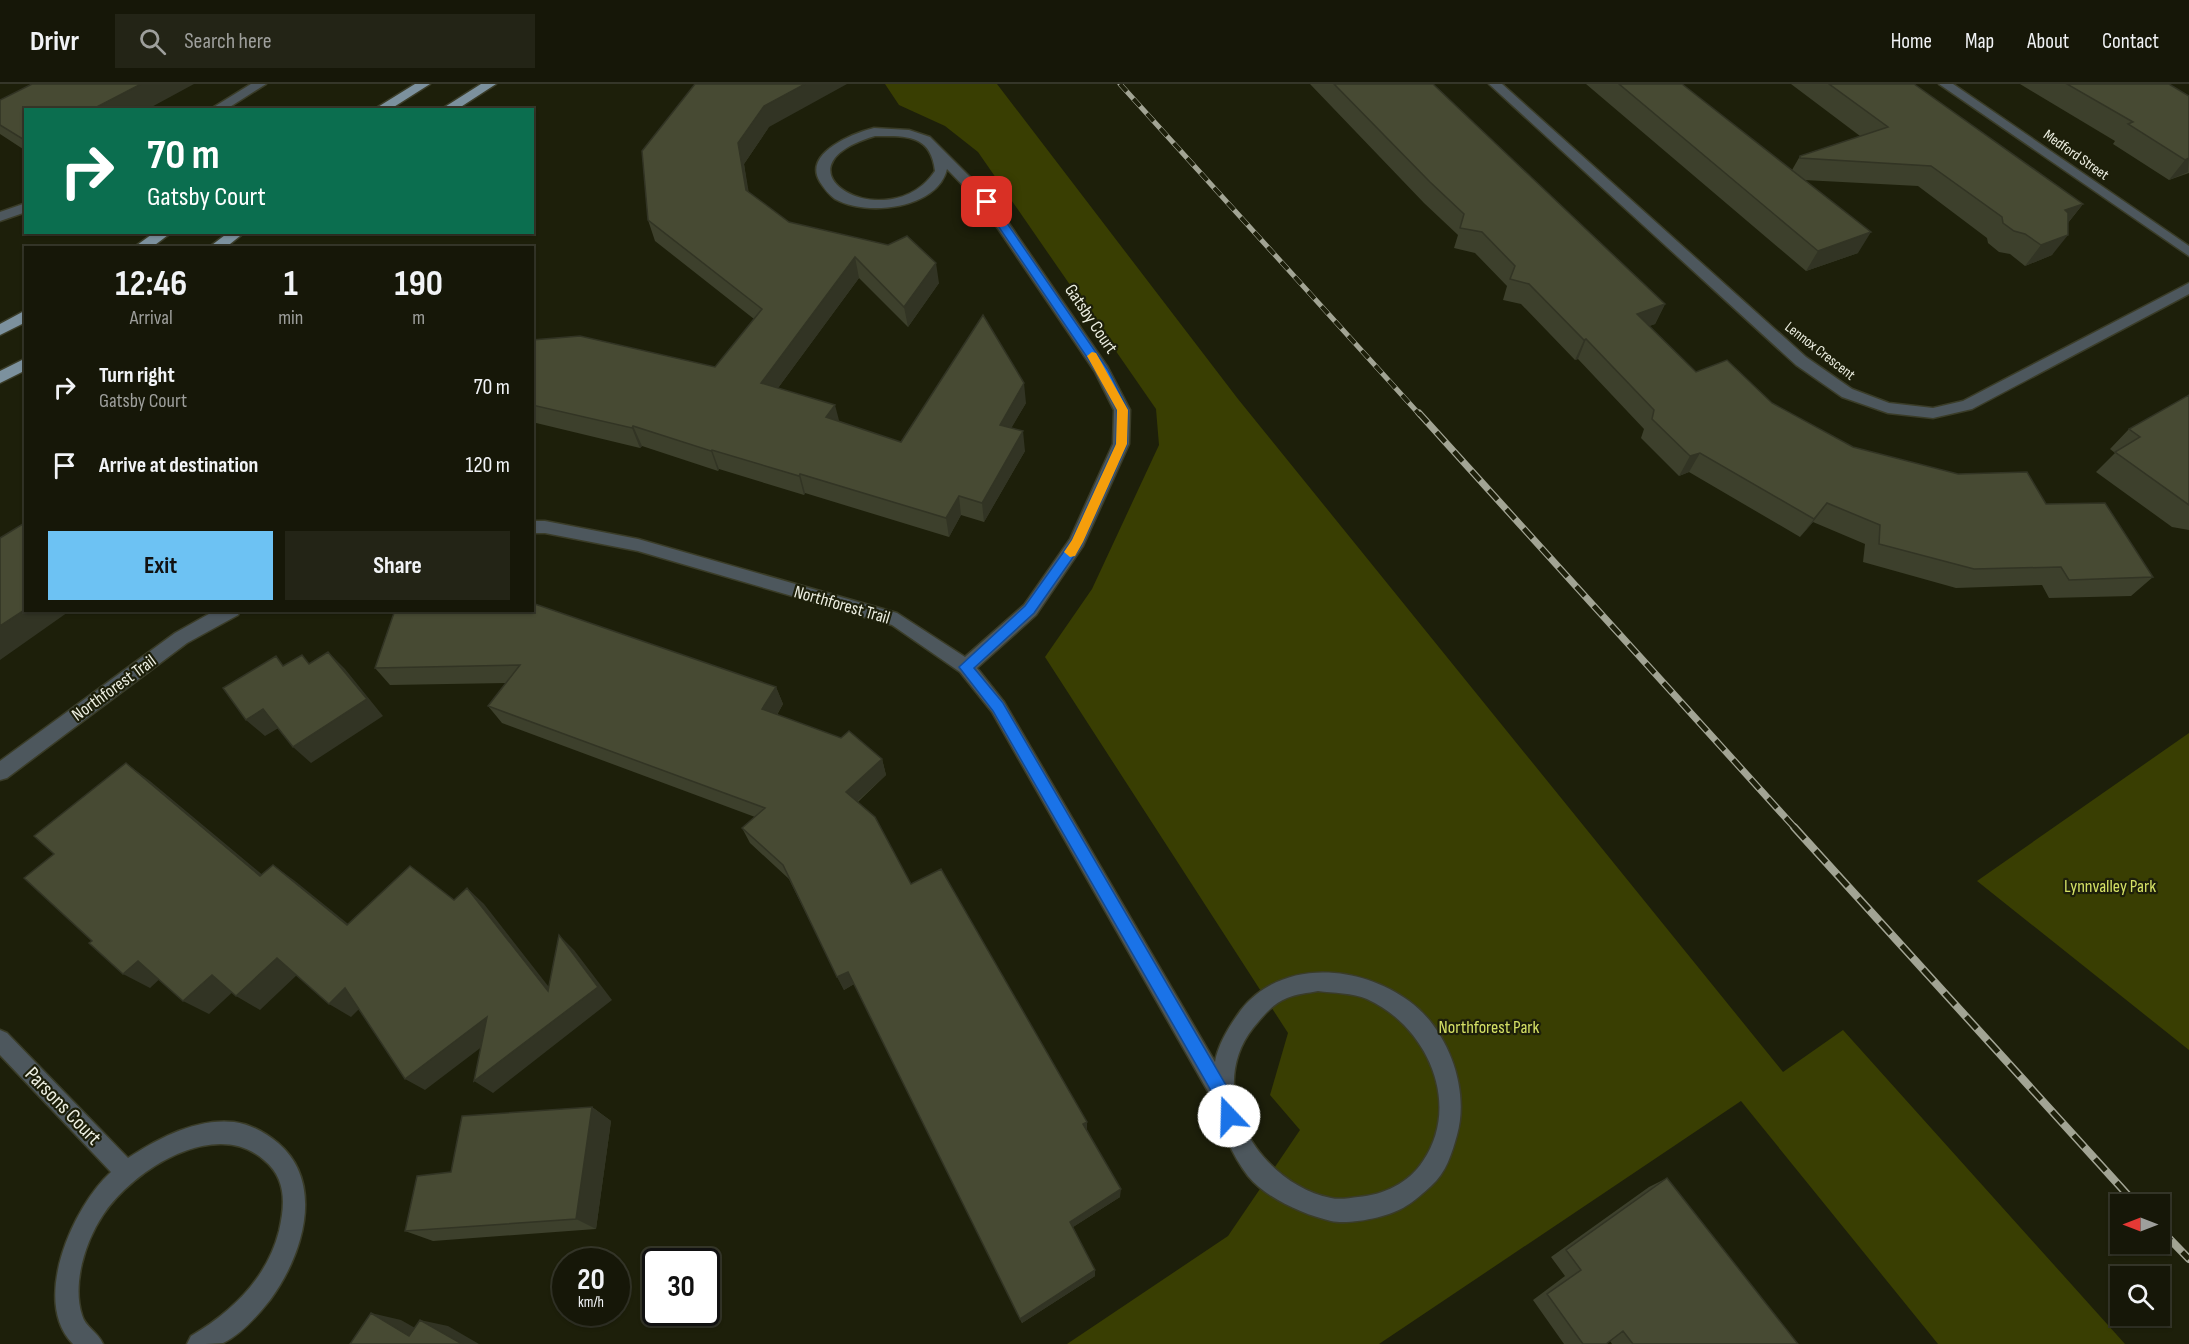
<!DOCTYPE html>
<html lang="en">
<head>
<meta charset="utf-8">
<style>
	:root { --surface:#161708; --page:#232416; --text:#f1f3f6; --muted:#9e9f9c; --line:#353629; --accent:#6dc2f3 }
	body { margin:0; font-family:"Sofia Sans Condensed",sans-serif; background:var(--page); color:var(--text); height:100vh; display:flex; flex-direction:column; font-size:22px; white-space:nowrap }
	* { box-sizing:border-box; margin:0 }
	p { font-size:20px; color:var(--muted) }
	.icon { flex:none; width:33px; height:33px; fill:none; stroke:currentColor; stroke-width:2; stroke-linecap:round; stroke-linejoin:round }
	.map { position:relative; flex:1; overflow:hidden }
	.sheet { position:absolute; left:24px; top:162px; width:510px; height:366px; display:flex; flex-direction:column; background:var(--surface); border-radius:0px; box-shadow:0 2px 4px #0004,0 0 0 2px var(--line) }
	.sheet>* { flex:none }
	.top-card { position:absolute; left:24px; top:24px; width:510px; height:126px; border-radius:0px; box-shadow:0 2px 4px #0004,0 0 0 2px var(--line); background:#0b6e4f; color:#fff; overflow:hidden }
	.needle { width:39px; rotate:270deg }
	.tools { position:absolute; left:2110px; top:1110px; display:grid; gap:12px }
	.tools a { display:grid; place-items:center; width:60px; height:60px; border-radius:0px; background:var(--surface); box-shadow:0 2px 4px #0004,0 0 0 2px var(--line); font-size:30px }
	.speed { position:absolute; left:552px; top:1164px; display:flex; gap:12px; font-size:30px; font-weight:700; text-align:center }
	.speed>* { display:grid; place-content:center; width:78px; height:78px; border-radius:50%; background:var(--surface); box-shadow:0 2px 4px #0004,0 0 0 2px var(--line); line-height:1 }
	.speed small { font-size:15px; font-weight:400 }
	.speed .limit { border:3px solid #111; border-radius:9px; background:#fff; color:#111 }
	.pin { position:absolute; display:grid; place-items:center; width:51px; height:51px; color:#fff; margin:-26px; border-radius:12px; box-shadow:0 3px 9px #0006 }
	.me { position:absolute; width:66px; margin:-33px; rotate:339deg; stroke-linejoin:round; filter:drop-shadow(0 0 4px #0008) }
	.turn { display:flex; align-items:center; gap:21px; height:126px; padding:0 24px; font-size:27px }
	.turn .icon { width:78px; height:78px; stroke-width:2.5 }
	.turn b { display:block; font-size:42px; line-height:51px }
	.eta { display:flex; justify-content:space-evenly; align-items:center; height:102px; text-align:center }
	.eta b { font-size:36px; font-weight:700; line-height:42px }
	.action { display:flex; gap:12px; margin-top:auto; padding:12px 24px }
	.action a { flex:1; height:69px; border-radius:0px; background:var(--accent); color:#111; font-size:24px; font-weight:700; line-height:69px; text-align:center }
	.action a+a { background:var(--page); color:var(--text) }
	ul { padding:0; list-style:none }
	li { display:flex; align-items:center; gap:18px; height:78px; padding:0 24px }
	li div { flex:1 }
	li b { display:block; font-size:22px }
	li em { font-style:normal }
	header { display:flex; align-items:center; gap:36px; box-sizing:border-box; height:84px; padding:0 30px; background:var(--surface); border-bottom:2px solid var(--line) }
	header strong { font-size:28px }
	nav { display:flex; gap:33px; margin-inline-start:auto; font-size:21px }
	.search { width:420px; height:54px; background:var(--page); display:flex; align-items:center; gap:15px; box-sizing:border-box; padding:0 21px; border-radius:0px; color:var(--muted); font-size:22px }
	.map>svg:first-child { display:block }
	.green { fill:#393e02 }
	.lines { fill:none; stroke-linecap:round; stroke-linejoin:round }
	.minor-casing { stroke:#3a3c28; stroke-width:3 }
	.major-casing { stroke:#3a3c28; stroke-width:3 }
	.minor { fill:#4d575d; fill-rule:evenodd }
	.major { fill:#7c919e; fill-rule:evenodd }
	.rail-far2-casing { stroke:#a2a494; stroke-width:5 }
	.rail-far1-casing { stroke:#a2a494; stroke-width:7 }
	.rail-casing { stroke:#a2a494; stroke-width:8 }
	.rail-far2 { stroke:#1d1f0a; stroke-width:4; stroke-dasharray:10; stroke-linecap:butt }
	.rail-far1 { stroke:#1d1f0a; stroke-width:4.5; stroke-dasharray:13; stroke-linecap:butt }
	.rail { stroke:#1d1f0a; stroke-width:5; stroke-dasharray:16; stroke-linecap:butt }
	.wall { fill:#3d402c }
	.shaded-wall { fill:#323424 }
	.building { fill:#474a33; stroke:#323424; stroke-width:1.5 }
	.route { fill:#1a73e8; stroke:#114b97; stroke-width:1.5 }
	.slow { fill:#f59e0b }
	.labels { text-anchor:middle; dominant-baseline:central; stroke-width:4.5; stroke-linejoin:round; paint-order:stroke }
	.far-street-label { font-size:15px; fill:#edefe2; stroke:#1d1f0a }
	.street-label { font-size:18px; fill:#edefe2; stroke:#1d1f0a }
	.park-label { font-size:18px; fill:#d4e065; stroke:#1d1f0a }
	.near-street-label { font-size:21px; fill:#edefe2; stroke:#1d1f0a }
</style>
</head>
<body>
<header>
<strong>Drivr</strong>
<div class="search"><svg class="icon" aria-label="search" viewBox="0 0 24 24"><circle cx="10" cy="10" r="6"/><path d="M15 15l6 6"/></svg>Search here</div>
<nav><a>Home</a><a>Map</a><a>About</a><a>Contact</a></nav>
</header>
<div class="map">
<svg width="2189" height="1260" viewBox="0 0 2189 1260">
	<rect width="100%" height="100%" fill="#1d1f0a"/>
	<path class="green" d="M885,0H997L1238,315L1783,988L1843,946L2125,1260H1938L1741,1017L1379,1260H1067L1228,1152L1300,1046L1270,1011L1288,949L1045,573L1092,505L1159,361L1156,325L978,68L945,42L899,21Z
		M2189,649V966L1977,797Z"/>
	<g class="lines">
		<defs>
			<path id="minor" d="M251,0H266L225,26H209Z
				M1489,0H1502L1806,273L1852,305L1889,319L1933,324L1963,317L2189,199V210L1972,325L1933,334L1888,329L1842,313L1796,281Z
				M1939,0H1953L2189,162V172Z
				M874,44L909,46L930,53L992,115L1107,282L1130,326L1129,360L1083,462L1036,531L977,584L1004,618L1215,978C1218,960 1230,941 1241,926C1282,874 1360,881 1409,917C1448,945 1470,1005 1457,1051C1452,1069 1446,1089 1431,1102C1423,1109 1415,1117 1406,1122C1390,1133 1350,1141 1331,1137C1304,1131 1266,1114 1248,1092C1231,1070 1222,1045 1214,1018L992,628L960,588L892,541L638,467L545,449H532V437H545L638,455L897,529L965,573L1024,521L1070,455L1113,360L1114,326L1095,288L982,121L947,85C938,125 866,133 835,115C828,110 824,104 820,98C802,69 854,49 874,44ZM875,52C906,52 931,50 935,87C889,156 764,85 875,52ZM1318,907C1333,909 1353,909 1367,915C1427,942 1462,1020 1423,1077C1409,1099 1383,1111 1358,1113C1350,1114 1339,1116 1331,1114C1259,1099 1203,1008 1253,944C1263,932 1272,920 1287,914C1296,910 1308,909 1318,907Z
				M26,119V128L0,137V128Z
				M216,526H240L238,531L187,559L7,694L0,696V677L175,549Z
				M0,946L7,949L128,1074C159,1054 196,1034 234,1038C250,1040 266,1049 278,1059C326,1100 302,1173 270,1216C258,1231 241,1251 223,1259C214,1260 197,1260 187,1260L191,1252C232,1228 267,1194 279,1147C285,1121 287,1095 264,1076C215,1033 133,1086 103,1131C85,1158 72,1200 82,1231C85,1243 98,1248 103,1260H73C30,1217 74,1121 111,1088L0,971Z"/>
			<path id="major" d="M415,0H430L389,26H373Z
				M481,0H496L456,26H440Z
				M155,148H172L151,164H133Z
				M229,148H245L225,164H208Z
				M26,226V238L0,251V240Z
				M26,274V286L0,299V287Z"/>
		</defs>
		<use href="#minor" class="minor-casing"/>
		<use href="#major" class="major-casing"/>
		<use href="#minor" class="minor"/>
		<use href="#major" class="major"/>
		<defs>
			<path id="rail-far2" d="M1120,0L1420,331"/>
			<path id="rail-far1" d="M1419,329L1795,744"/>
			<path id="rail" d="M1794,743L2136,1120
				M2160,1145L2189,1175"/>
		</defs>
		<use href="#rail-far2" class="rail-far2-casing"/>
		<use href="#rail-far1" class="rail-far1-casing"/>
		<use href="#rail" class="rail-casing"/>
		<use href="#rail-far2" class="rail-far2"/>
		<use href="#rail-far1" class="rail-far1"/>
		<use href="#rail" class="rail"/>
	</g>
	<path class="wall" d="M1310,0H1433L1665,220L1655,240L1649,242L1696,288L1772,319L1853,363L2046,420L2153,493L2131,512L2049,514L2042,501L1956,504L1863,478L1865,460L1813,438L1800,453L1689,388L1679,392L1641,354L1644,345L1578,275L1575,276L1521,220L1503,216L1507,202L1475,169L1454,164L1458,151L1424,119Z
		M1586,0H1682L1792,86L1800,72L1860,52L1791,0H1914L2083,120L2068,139L2052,171L2025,182L2010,170L1999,168L1988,159L1987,154L1918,102L1804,96L1858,169L1806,187Z
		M2020,0H2169L2189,12V89L2169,96L2113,60L2115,57Z
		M0,16L26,26V67L0,50Z
		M769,43L744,80L748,108L789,138L939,199L908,243L859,194L778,304L839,337L901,358L1026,319L1011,344L1025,367L984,438L961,431L949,453L805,409L804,411L719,385L718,387L642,362L640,364L532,338V256L715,283L754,235L655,157L648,136Z
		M2189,311V446L2172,443L2096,388L2115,369L2110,365L2129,345Z
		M395,526L776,603L783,620L777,631L882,675L886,691L858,718L911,800L1087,1046L1120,1113L1073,1143L1095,1186V1192L1022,1239L854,900L844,906L789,795L750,759L742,744L755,733L502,639L488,622L506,599L390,601L375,584Z
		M592,1023L611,1037L596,1145L433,1157L405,1147L451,1088Z
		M1667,1094L1798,1260H1612L1610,1257L1606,1260H1564L1533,1216L1565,1192L1551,1173L1649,1103Z"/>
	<path class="shaded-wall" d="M141,0H194L146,26H91Z
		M805,0H847L769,43L744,80L752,127L746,106L738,59L764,22Z
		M2189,74L2188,88L2169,96L2185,76Z
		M2083,120L2067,140L2065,126Z
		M1871,148L1858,169L1806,187L1818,167Z
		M2068,151L2052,171L2025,182L2041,161Z
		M855,173L859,194L767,319L761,299Z
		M936,179L939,199L908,243L904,223Z
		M1665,220L1655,240L1627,250L1637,230Z
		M1586,255L1578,275L1575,276L1584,256Z
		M1024,299L1026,319L1002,360L1000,341Z
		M835,321L840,340L826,333Z
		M633,342L642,362L640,364L632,344Z
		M1023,347L1025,367L984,438L982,419Z
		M712,366L719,385L718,387L711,367Z
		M1700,369L1689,388L1679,392L1690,372Z
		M800,390L805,409L804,411L799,392Z
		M959,412L961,431L949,453L946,434Z
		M1827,419L1813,438L1800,453L1814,435Z
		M26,525V526H71L0,576V542Z
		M328,568L345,585L383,632L311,679L293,663Z
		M776,603L783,620L770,642L762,625Z
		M263,625L282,642L265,652L246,636Z
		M882,675L886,691L851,723L846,708Z
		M126,679L150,697L283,808L260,792Z
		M273,781L295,797L368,856L347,841Z
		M467,804L484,820L563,921L548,907Z
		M559,851L574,866L612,916L493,1009L474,997L598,903Z
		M277,874L299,889L260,926L236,912Z
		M138,877L164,891L150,904L123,890Z
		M848,888L854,900L844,906L837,893Z
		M212,891L237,904L209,930L183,917Z
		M345,904L366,918L351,933L329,920Z
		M487,933L504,946L425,1006L405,995Z
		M592,1023L611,1037L596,1145L576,1135Z
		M1087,1038V1047L1083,1040Z
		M1121,1105L1120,1113L1070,1145V1138Z
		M1095,1186V1192L1022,1239L1020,1235Z
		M371,1229L401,1236L438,1257L409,1252Z
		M420,1236L448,1242L479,1260H462Z"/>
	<path class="building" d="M32,0H141L91,26H26V57L0,41V16Z
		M695,0H805L764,22L738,59L746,106L789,138L888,161L907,152L936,179L904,223L855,173L761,299L835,321L826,333L901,358L983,231L1024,299L1000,341L1023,347L982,419L959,412L946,434L800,390L799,392L712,366L711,367L633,342L632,344L532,321V256L580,252L715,283L762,225L648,136L642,67Z
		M1334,0H1433L1665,220L1637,230L1696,288L1727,276L1772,319L1853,363L1958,390L2027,388L2046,420L2105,419L2153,493L2069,496L2061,483L1974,485L1879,460L1880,441L1827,419L1814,435L1700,369L1690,372L1652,335L1654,326L1586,255L1584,256L1529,200L1510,195L1515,182L1482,148L1460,144L1464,130L1430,98Z
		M1619,0H1682L1871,148L1818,167Z
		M1829,0H1914L2083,120L2065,126L2068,129V151L2041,161L2025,150L2014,147L2003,139L2002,133L1931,82L1800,74V72L1888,43Z
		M2067,0H2169L2189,12V74L2185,76L2128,40L2133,38Z
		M2189,311V421L2115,368L2140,353L2129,345Z
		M26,438V525L0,542V454Z
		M532,519L776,603L762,625L841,654L849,647L882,675L846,708L875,733L911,800L941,785L1087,1038L1083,1040L1121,1105L1070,1138L1095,1186L1020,1235L848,888L837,893L783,781L742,744L765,724L488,622L520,581L375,584L395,526H532Z
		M328,568L367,615L293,663L263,625L246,636L223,604L276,572L283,582L302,571L309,580Z
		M126,679L260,792L273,781L347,841L410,782L454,816L467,804L548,907L559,851L598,903L474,997L487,933L405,995L345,904L329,920L277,874L236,912L212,891L183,917L138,877L123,890L89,859L92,857L24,794L54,770L34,752Z
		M592,1023L576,1135L405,1147L417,1092L451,1088L462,1032Z
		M1667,1094L1798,1260H1633L1623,1247L1606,1260H1583L1547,1210L1581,1186L1566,1166Z
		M371,1229L409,1252L420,1236L462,1260H350Z"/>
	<path class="route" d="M987,115L991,116L1108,286L1128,326L1127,360L1081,462L1034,529L974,584L1003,619L1230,1008L1237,1032L1235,1038L1229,1040L1223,1038L1217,1017L993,627L959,583L1025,522L1072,456L1116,360L1117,326L1097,288L982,118Z"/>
	<path class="slow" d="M1092,268L1096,269L1128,326L1127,360L1083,458L1075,472L1070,473L1064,468L1072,456L1116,360L1117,326L1087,272Z"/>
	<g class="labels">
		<g class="far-street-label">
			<text transform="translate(2076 71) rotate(35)">Medford Street</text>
			<text transform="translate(1820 267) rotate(38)">Lennox Crescent</text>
		</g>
		<g class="street-label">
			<text transform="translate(1091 235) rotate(56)">Gatsby Court</text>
			<text transform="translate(842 521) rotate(16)">Northforest Trail</text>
			<text transform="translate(114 604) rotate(-36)">Northforest Trail</text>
		</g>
		<g class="park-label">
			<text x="2110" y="802">Lynnvalley Park</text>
			<text x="1489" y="943">Northforest Park</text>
		</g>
		<g class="near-street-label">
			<text transform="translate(63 1022) rotate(46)">Parsons Court</text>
		</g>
	</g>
</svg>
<div class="tools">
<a><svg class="needle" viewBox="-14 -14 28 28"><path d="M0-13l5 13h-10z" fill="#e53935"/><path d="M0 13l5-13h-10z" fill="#9e9f9c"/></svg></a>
<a><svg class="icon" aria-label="search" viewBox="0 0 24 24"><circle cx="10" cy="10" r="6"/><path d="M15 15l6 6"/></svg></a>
</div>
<div class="speed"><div>20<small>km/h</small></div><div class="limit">30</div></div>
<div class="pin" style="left:987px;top:118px;background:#d93025"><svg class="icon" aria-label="arrive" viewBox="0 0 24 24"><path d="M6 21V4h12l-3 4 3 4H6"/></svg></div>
<svg class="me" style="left:1229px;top:1032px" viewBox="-20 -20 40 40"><circle r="19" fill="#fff"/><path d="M0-13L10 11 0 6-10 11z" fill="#1a73e8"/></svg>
<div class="top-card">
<div class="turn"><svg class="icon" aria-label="right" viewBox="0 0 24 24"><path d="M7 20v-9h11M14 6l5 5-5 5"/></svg><div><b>70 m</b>Gatsby Court</div></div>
</div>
<section class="sheet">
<div class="eta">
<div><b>12:46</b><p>Arrival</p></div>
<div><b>1</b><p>min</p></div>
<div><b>190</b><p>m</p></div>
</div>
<ul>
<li><svg class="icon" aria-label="right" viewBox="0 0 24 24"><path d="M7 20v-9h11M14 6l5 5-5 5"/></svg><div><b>Turn right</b><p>Gatsby Court</p></div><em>70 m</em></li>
<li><svg class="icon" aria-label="arrive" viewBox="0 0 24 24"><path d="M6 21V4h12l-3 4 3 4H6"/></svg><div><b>Arrive at destination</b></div><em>120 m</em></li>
</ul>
<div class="action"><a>Exit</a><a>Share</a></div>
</section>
</div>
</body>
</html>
